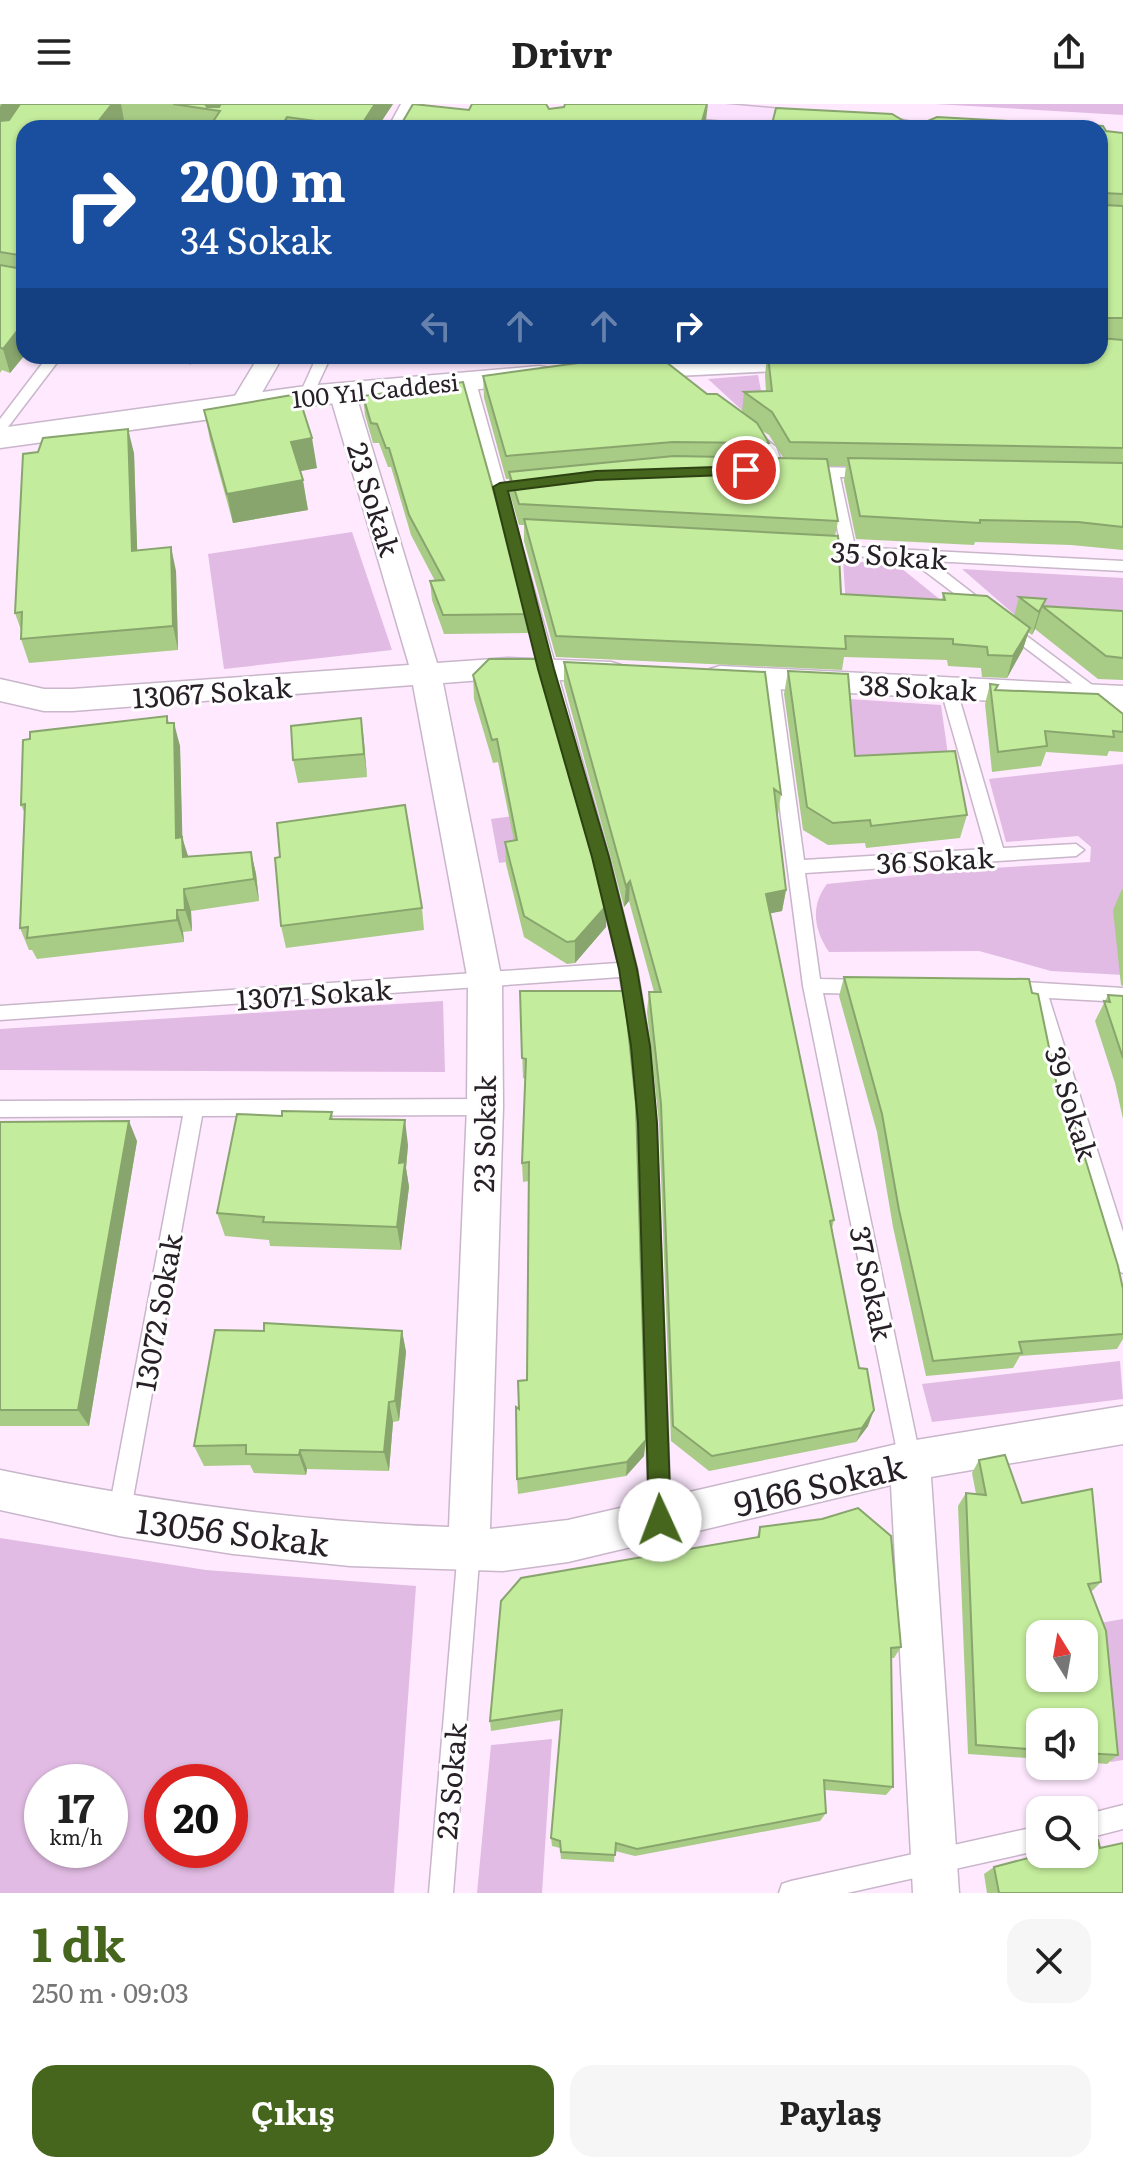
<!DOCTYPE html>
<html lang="tr">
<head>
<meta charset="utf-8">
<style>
	:root { --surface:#fff; --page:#f6f6f6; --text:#222; --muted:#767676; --accent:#45661c }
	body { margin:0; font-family:Literata,serif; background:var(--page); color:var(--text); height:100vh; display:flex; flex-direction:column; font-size:30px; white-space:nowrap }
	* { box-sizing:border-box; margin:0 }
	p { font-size:26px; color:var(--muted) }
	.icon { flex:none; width:44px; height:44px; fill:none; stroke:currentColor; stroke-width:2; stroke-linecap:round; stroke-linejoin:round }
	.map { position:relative; height:1789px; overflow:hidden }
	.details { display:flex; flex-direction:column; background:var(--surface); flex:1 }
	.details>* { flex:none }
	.top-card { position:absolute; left:16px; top:16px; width:1092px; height:244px; border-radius:24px; box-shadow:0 2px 6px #0004; background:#1a4fa0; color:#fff; overflow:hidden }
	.needle { width:52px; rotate:349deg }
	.tools { position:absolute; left:1026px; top:1516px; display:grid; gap:16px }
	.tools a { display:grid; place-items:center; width:72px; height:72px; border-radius:16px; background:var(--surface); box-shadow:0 2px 6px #0004; font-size:40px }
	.speed { position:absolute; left:24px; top:1660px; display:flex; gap:16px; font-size:40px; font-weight:700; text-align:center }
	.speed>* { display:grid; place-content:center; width:104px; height:104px; border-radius:50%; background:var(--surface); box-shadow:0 2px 6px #0004; line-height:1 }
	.speed small { font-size:20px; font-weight:400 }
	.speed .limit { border:12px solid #d22; background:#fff; color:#111 }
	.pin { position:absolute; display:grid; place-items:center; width:68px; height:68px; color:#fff; margin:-34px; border:4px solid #fff; border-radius:50%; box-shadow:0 2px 8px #0007 }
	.me { position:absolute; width:88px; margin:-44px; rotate:358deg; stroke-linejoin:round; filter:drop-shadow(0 0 6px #0008) }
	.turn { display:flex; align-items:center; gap:28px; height:168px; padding:0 32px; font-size:36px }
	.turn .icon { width:104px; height:104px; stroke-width:2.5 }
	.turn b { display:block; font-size:56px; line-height:68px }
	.lanes { display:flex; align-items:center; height:76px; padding:0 32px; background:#0003; justify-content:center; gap:40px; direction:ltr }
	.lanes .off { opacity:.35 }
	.round { display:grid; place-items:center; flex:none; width:84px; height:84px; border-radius:24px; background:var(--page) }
	.overview { display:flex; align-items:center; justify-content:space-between; height:136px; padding:0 32px }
	h1 { font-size:48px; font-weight:700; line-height:60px; color:var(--accent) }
	.action { display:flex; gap:16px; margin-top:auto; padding:16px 32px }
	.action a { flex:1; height:92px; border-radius:24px; background:var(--accent); color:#fff; font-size:32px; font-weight:700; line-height:92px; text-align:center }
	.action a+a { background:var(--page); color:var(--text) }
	header { display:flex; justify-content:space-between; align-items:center; height:104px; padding:0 32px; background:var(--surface); font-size:36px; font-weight:700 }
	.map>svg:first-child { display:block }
	.green { fill:#e1bbe3; fill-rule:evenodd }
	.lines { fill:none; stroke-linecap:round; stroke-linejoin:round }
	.service-casing { stroke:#c9b6ca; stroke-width:3 }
	.minor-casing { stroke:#c9b6ca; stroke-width:3 }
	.tertiary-casing { stroke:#c9b6ca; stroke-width:3 }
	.secondary-casing { stroke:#c9b6ca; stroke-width:3 }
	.service { fill:#fff; fill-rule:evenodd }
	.minor { fill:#fff; fill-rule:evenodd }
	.tertiary { fill:#fff; fill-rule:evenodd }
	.secondary { fill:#fbe1fd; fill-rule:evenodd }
	.wall { fill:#a8cb86; fill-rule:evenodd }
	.shaded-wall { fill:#88a56d }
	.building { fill:#c3ec9c; stroke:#88a56d; stroke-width:2; fill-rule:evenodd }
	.route { fill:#45661c; stroke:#2d4212; stroke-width:2 }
	.labels { text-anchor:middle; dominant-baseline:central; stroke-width:6; stroke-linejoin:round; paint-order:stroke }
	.far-street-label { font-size:24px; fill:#272027; stroke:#fefefe }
	.street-label { font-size:28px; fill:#272027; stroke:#fefefe }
	.near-street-label { font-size:34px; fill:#272027; stroke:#fefefe }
</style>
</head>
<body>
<header><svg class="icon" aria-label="menu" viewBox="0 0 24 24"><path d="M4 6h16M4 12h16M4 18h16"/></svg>Drivr<svg class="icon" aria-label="share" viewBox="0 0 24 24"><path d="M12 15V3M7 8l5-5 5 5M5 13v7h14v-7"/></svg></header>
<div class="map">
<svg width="1123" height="1789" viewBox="0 0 1123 1789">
	<rect width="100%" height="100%" fill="#fee9ff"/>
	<path class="green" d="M935,0H1123V11Z
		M758,271L765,308L745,309L708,275Z
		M352,428L392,546L224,565L208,450Z
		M843,457L896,460L953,506L846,500Z
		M962,465L1123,474V522L1016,512Z
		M849,595L941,601L950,665L857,671Z
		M1123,660V871L1051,867L979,847L829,848C814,826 810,802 827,780L976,765L1090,758L1091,743L1078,732L1006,738L989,675Z
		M569,705L579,748L499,759L491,715Z
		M443,897L445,968L0,966V925Z
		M1120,1257L1123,1295L932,1318L922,1280Z
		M0,1434L206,1466L416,1482L394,1789H0ZM42,1678H110V1746H42ZM162,1678H230V1746H162Z
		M1123,1515V1656L1111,1658L1100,1519Z
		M552,1635L542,1789H477L491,1641Z"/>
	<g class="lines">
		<defs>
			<path id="service" d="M48,252H62L5,327L0,328V315Z
				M317,252H331L311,295H301L299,292Z
				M468,271L475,275L609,753L637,865L650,942L656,1019L671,1416L668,1424L660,1427L652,1424L649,1416L638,1019L632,942L620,873L0,916V902L618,859L593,753L461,275Z
				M750,323L776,343L785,367L783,370H773L765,348L745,330L743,327Z
				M806,363L869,364L876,369L869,374L840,373L855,443L1123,457V467L931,457L993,505L990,509H980L910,456L809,449V443L841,442L826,372L801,370L799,367Z
				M1008,518L1123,604V618L1003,527V519Z
				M771,568L779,574L804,756L986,745L940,583L948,577L956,583L1003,744L1076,740L1084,746L1076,752L805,769L820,875L865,876L871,878L874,883L871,888L865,890L823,889L921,1357L918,1364L910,1367L902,1364L899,1357L803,882L763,574Z
				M1006,877L1123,884V898L1049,894L1123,1128V1169L1116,1166L1113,1160L1031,893L1000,889L997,884L1000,879Z
				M485,995L492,997L494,1003L492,1009L485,1011L202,1012L130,1411L127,1419L119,1422L111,1419L108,1411L183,1012L0,1013V997Z
				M469,1434L477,1437L480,1445L453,1789H429L458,1445L461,1437Z
				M1123,1701V1725L1084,1735V1711Z
				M1040,1722V1746L847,1789H779L782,1780L791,1777Z"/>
			<path id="minor" d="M401,0H423L410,24H388Z
				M259,252H283L252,306H234L230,300Z
				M342,280L355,288L437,559L508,554L611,558L621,561L626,568L621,575L611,578L508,574L443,579L502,877L503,1003L490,1425L568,1416L910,1337L1123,1302V1340L931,1373L959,1789H913L891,1381L568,1458L503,1467L350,1462L233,1450L119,1432L0,1406V1366C149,1397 296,1418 449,1423L467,1003L468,877L413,581L72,607H44L0,597V575L44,585H72L409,561L329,288Z
				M720,562L1123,582V604L720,582L710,579L705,572L710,565Z"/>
			<path id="tertiary" d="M710,252H911L907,259L896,261L617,275L606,273L601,266L606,259L617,257Z
				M539,262L550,264L555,271L550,278L306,302L0,344V324L306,282Z"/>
			<path id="secondary" d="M616,0H725L902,16L912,18L916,24H807L630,8L620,6Z"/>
		</defs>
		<use href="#service" class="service-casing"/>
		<use href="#minor" class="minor-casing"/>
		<use href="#tertiary" class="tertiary-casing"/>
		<use href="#secondary" class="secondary-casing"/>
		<use href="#service" class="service"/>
		<use href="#minor" class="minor"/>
		<use href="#tertiary" class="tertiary"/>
		<use href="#secondary" class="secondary"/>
	</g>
	<path class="wall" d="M0,0H393L377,24H176L124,16L24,24V252L10,269L2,266L0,269Z
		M776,4L892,10L914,23L937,13L1103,22L1106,27L1123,29V446L1071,441L975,438L974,441L856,435L844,377L846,362H828L838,417L835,432H838L841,490L942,496L943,489L987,492L1014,512L1019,493L1046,495L1044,502L1123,507V576L1098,575L1035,525L1032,531L1028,528L1023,545L1007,574L982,573L981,564L948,562L947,556L844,553L842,566L556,553L524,437V421H519L510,390L509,375H506L484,294L483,272L578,259L661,254L707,290H717L742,308L744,288H766L765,271L767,252H1100V24H771ZM761,326L769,331L784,355L767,354L769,339Z
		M476,252H516L513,258Z
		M363,292L528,510V529L444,530L432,496L430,477H435L411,431L391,363H388L379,339H373L365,311Z
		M204,306L317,364L300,367L308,406L233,419L210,336Z
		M134,349L137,446L176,467L178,546L29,559L21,535V526L15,509Z
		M564,558L781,690L778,711L777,710L786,786L782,807L770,809L834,1116L832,1124L868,1322L856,1338L709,1367L671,1337L659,1019L647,908L649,888H654L629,797L624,803L564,580Z
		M788,567L855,652L967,711L960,734L866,744L865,739L828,741L803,726L784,590Z
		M473,571L607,801L606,823L575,859L567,860L524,833L506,760L505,738L514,737L498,658L493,659L474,595Z
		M990,580L996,586L1123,610V648L1109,647L1107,652L1046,648L1041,662L992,668L985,600Z
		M167,612L169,619L180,642L182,733L188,753L251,748L256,770L259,797L191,807L192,827L183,828L184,838L37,855L32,846H29L20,824L25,710L21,701Z
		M361,614L367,673L298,679L293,656Z
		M1122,785H1123V882L1121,881L1113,806Z
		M422,804L424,826L286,844L281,822Z
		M844,873L1032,889L1057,982L1123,1185V1235L1117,1245L1020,1252L1013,1264L926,1272L893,1123L877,1028L839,892Z
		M520,887L644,1352L626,1372L518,1390L517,1375L519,1305L527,1276L529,1077L523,1078L522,1059L525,975L523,974Z
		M1108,891L1123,892V1015L1115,979L1095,917Z
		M332,1008L333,1015L408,1041L406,1064L409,1083L401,1146L270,1142L269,1136L225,1132L217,1109L282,1012Z
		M0,1018L137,1037L89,1322H0Z
		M264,1227H402L406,1248L399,1317L393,1318L389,1367L307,1365L306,1371L254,1369L250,1361L204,1362L194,1342Z
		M979,1356L1101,1478L1091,1488L1118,1651L1107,1660L1084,1658V1618H1040V1655L968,1650L958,1402L966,1389L976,1390L972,1369Z
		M760,1423L901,1543L894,1554H891L893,1683L886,1691L825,1686L826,1709L820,1717L635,1752L615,1747L614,1758L561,1755L560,1744L552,1742L551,1734L561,1616L491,1627L490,1617L757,1433Z
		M1100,1744L1123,1789H987L984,1770L994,1763Z"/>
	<path class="shaded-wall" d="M2,0H26L0,33V3Z
		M112,0H121L124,16L117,24H93Z
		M205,0H222L218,7L206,5Z
		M375,0H393L377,24H360Z
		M708,0L705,24H700Z
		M287,13L288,24H280Z
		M24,218V252L10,269L3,245Z
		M188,252H196L190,261Z
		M128,325L134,349L138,470L132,447Z
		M312,334L317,364L296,368L291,338Z
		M303,376L308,406L233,419L227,390Z
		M171,443L176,467L178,546L173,522Z
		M1042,502L1035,525L1032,531L1039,508Z
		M1030,524L1023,545L1007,574L1013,552Z
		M361,614L364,637L367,673L364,650Z
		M174,619L180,642L183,756L176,734Z
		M182,733L189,755L183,753Z
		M251,748L256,770L259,797L254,775Z
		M630,777L629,797L624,803L626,782Z
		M184,785L191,807L192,827L185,806Z
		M786,786L782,807L763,811L766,790Z
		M607,801L606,823L575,859V837Z
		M177,806L183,828L184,838L177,816Z
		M405,1016L408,1041L406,1064L409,1083L401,1146L397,1123L399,1059Z
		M129,1017L137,1037L89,1322L78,1306Z
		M402,1227L406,1248L399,1317L395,1297Z
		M389,1298L393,1318L389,1367L384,1348Z
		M874,1306L868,1322L856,1338L862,1324Z
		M646,1336L644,1352L626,1372L627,1358Z
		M300,1346L307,1365L306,1371L299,1351Z"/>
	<path class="building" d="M20,0H112L93,24H24V218L3,245L0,243V161L17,164L19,151L0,148V17L9,16Z
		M173,0H205L207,3H219L221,0H375L360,23L287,13L280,24H222L210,22L220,7Z
		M413,0L469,6L472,0H546L549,5L564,3L565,0H707L700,24H399Z
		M776,4L892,10L914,23L937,13L1103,22L1106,27L1123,29V90L1104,89V101L1123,102V214H1105L1104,226H1100V24H771Z
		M1100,234L1123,236V344L790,338L772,308L744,288L772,287L768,252H1100Z
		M661,254L707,290H717L757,319L769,339L673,338L506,352L483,272L578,259Z
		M463,278L528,510L443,511L430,477L444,476L409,411L389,344H386L377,320L371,319L363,292Z
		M298,290L312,334L291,338L303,376L227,390L204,306Z
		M128,325L132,447L171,443L173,522L21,535L22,508L15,509L23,350L38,348L43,334Z
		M674,352L827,355L838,417L519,400L509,368Z
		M848,354L1123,359V423L1078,418L980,416V419L860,412Z
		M524,415L838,432L841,490L945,496L943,489L987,492L1030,524L1013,552L988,551L987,543L953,540V535L845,532L846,545L556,532Z
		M1019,493L1046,495L1042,502L1123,507V554L1106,552L1042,502L1039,508Z
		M489,555H541L607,801L575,837L567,838L524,812L505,738L517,736L497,635L492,636L473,571Z
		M564,558L765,568L781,690L774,685L786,786L766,790L834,1116L830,1117L859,1264L867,1265L874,1306L862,1324L712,1352L673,1322L661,1000L649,888H661L630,777L626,782Z
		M788,567L848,570L855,652L955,647L967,711L871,722L870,716L833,719L807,703Z
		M990,580L998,581L995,586L1098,590L1123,610V628L1113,627L1114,633L1045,627L1047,642L998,648Z
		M167,612V619H174L176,734L182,733L183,753L251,748L254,775L184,785L185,806H177V816L27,834L28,823L20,824L25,700L21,701L23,636L30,635V628Z
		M361,614L364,650L293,656L291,622Z
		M405,701L422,804L281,822L275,754L280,753L277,719Z
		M844,873L1029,875L1032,889L1038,890L1057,982L1077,1028L1118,1162L1123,1185V1230L1019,1238L1022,1249L933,1257L899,1106L882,1010Z
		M520,887H624L636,1000L646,1336L627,1358L517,1375L516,1303L519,1305L518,1277L527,1276L529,1058L522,1059L526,955L522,954Z
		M1108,891L1123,892V954L1104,897L1110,898Z
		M282,1007L332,1008L330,1015L405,1016L399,1059L405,1058L397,1123L263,1118L264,1113L217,1109L237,1010L282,1012Z
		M129,1017L78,1306H0V1018Z
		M264,1219L402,1227L395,1297L389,1298L384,1348L300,1346L299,1351L246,1350V1341L194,1342L215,1226L264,1227Z
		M1005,1351L1022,1399L1092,1385L1101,1478L1088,1480L1106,1527L1118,1651L1084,1649V1618H1040V1646L976,1641L966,1389L986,1391L979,1356ZM1040,1530H1084V1574H1040Z
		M858,1404L891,1432L901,1543L891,1544L893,1683L824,1676L826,1709L637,1745L616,1739L615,1751L561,1748L560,1737L551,1734L562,1606L490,1617L501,1497L521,1474L759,1433L760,1423L822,1415Z
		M1098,1736L1100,1744L1123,1739V1789H999L994,1763L1043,1750H1084V1740Z"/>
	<path class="route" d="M746,362L751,363V370L596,376L508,387L554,565L609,753L637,865L650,942L657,1019L671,1416L668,1424L660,1427L652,1424L649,1416L638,1019L631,942L619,865L592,753L538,565L493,383L500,379L596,367Z"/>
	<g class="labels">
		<g class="far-street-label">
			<text transform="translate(375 285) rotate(-6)">100 Yıl Caddesi</text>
		</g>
		<g class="street-label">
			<text transform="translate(375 395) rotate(73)">23 Sokak</text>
			<text transform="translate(889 450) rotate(4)">35 Sokak</text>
			<text transform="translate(918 582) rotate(3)">38 Sokak</text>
			<text transform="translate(212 587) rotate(-4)">13067 Sokak</text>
			<text transform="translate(935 755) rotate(-3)">36 Sokak</text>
			<text transform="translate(314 889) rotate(-4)">13071 Sokak</text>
			<text transform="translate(1073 999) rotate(73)">39 Sokak</text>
			<text transform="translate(483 1030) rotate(-89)">23 Sokak</text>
			<text transform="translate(873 1179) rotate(78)">37 Sokak</text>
			<text transform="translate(157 1208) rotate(-80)">13072 Sokak</text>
			<text transform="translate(450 1677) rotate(-85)">23 Sokak</text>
		</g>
		<g class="near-street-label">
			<text transform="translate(819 1379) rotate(-13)">9166 Sokak</text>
			<text transform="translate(233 1426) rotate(7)">13056 Sokak</text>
		</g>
	</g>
</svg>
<div class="tools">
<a><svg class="needle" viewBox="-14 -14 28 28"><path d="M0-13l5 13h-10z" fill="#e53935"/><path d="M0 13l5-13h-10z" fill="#767676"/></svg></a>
<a><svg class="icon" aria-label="sound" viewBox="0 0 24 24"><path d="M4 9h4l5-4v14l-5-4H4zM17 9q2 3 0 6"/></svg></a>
<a><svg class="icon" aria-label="search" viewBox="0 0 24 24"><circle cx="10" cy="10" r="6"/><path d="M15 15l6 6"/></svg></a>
</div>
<div class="speed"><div>17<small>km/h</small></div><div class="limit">20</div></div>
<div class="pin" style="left:746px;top:366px;background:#d93025"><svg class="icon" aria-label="arrive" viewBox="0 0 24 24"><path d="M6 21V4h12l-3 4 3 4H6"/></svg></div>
<svg class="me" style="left:660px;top:1416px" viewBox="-20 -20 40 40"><circle r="19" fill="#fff"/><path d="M0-13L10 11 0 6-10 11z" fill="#45661c"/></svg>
<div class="top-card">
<div class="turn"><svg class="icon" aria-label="right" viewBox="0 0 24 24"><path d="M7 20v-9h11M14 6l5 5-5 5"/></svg><div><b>200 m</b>34 Sokak</div></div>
<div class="lanes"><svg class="icon off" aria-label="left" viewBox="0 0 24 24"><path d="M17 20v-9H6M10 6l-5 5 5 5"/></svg><svg class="icon off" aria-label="ahead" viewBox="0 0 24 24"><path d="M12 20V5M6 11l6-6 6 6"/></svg><svg class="icon off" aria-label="ahead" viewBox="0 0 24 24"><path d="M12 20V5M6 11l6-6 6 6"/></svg><svg class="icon" aria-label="right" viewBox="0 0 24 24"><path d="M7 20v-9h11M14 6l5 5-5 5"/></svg></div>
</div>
</div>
<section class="details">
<div class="overview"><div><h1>1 dk</h1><p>250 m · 09:03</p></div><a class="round"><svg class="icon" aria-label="close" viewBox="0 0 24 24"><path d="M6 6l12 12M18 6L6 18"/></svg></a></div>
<div class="action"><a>Çıkış</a><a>Paylaş</a></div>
</section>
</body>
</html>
